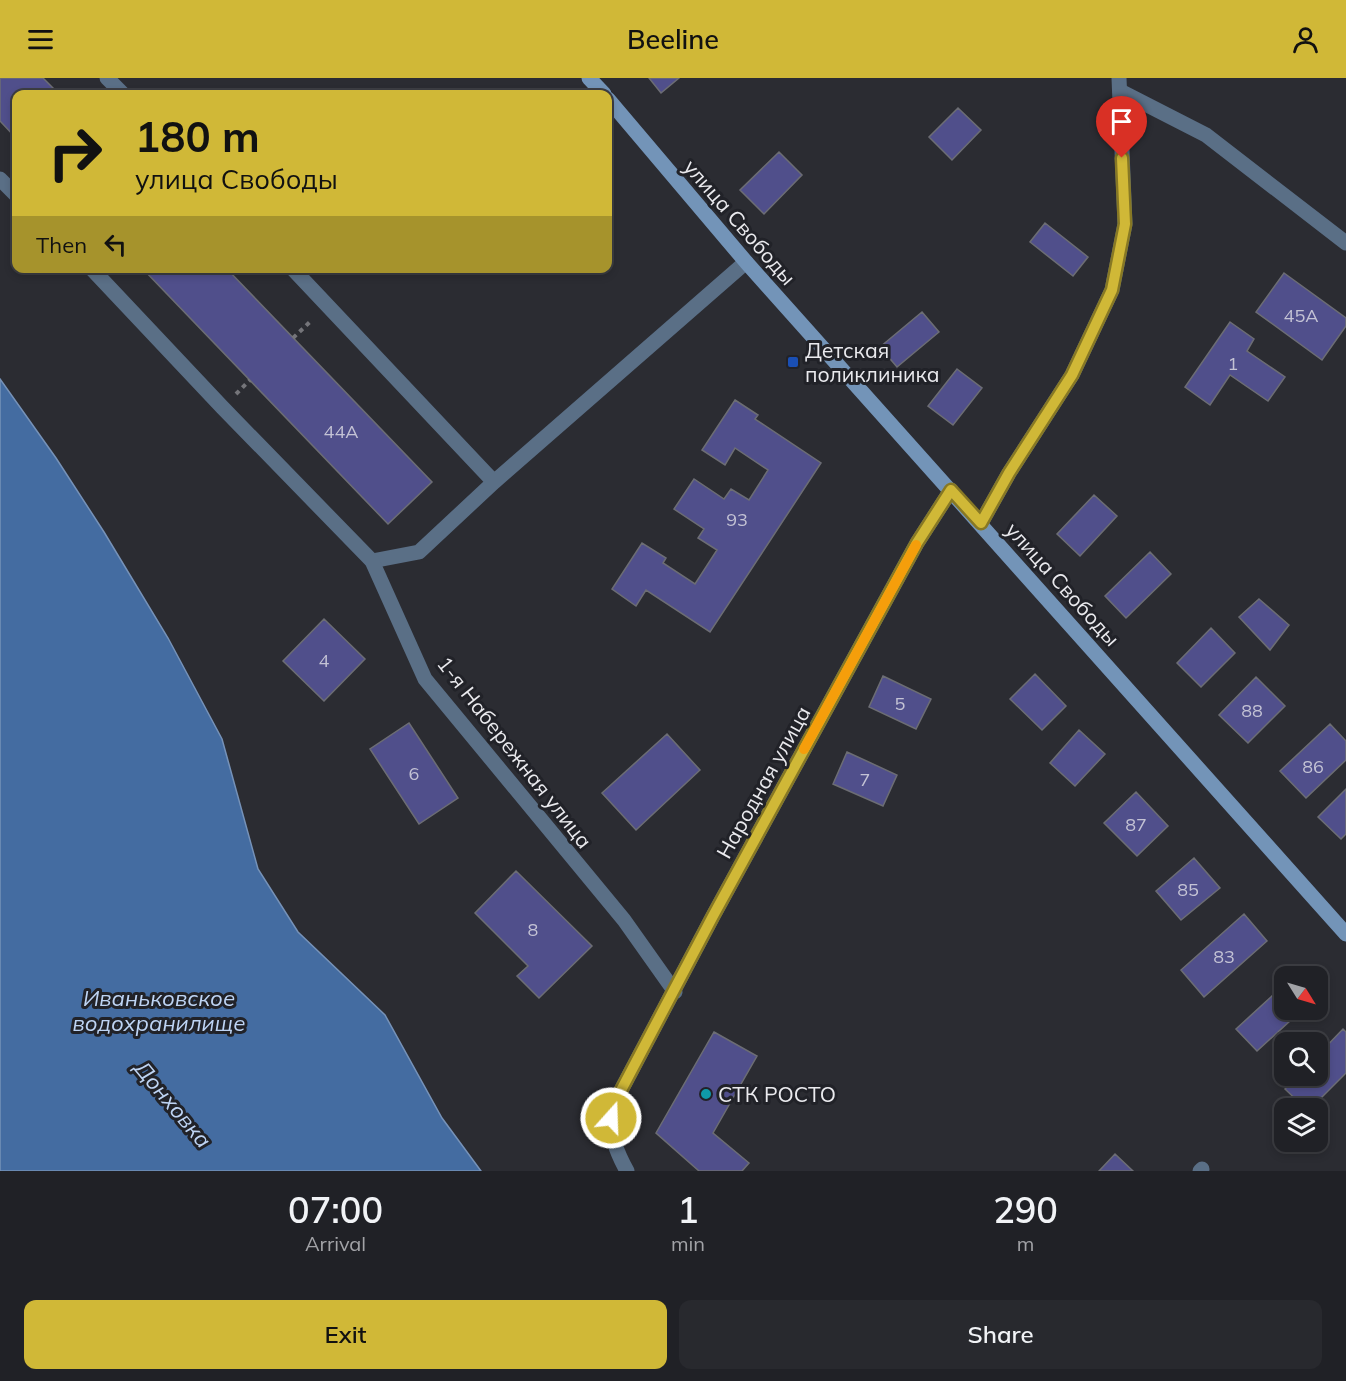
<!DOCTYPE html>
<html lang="en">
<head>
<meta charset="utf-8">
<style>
	:root { --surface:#202126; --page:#28292e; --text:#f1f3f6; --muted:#a2a3a7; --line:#3d3e43; --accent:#d0b837 }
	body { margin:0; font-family:Mulish,sans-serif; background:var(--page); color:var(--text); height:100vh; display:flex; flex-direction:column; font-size:22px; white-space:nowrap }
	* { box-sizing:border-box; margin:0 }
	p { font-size:20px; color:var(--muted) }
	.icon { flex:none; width:33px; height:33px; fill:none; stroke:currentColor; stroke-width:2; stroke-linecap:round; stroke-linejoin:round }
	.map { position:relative; height:1093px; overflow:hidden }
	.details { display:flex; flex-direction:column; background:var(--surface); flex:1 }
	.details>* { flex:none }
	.banner { position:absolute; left:12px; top:12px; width:600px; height:183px; border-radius:12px; box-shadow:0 3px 9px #0003,0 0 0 2px var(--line); background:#d0b837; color:#111; overflow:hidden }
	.needle { width:39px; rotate:127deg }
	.tools { position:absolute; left:1274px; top:888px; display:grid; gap:12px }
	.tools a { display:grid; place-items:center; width:54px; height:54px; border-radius:12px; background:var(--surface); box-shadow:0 3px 9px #0003,0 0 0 2px var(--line); font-size:30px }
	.pin { position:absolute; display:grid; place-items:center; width:51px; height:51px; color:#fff; margin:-62px -26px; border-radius:50% 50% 50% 0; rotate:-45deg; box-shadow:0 0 6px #0007 }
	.pin .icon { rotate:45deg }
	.me { position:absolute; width:66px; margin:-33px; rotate:20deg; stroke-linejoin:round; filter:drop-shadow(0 0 4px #0008) }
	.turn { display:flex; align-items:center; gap:21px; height:126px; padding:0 24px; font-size:27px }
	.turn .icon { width:78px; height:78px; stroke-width:2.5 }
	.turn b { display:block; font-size:42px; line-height:51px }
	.then { display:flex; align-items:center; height:57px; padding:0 24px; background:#0003; gap:12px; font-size:22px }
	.eta { display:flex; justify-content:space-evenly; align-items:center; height:102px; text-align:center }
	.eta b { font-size:36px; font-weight:600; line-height:42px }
	.cta { display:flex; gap:12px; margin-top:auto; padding:12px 24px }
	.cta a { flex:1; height:69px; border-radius:12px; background:var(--accent); color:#111; font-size:24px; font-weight:600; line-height:69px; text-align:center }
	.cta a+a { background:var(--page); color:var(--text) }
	header { display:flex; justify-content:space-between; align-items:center; height:78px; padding:0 24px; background:var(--accent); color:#111; font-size:27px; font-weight:600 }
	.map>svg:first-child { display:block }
	.water { fill:#446ca1; stroke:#7692b8; stroke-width:1.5 }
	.building { fill:#504f8b; stroke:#6c6d74; stroke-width:1.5 }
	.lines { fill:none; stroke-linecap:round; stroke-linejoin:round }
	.path { stroke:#75757a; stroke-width:4; stroke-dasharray:4.5 4.5; stroke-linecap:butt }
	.service { stroke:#5a6f86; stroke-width:15 }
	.minor { stroke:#5a6f86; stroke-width:15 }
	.tertiary { stroke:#5a6f86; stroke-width:15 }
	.secondary { stroke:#7394b8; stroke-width:15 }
	.route-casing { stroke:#877824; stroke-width:15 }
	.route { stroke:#d0b837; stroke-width:10 }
	.slow { stroke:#f59e0b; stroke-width:10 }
	.transit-dot { fill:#1a4fb4; stroke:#212228; stroke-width:2 }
	.culture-dot { fill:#0f9aa8; stroke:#212228; stroke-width:2 }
	.labels { text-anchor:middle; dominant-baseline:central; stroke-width:6; stroke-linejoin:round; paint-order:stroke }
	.number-label { font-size:18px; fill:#c4c3d5 }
	.street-label { font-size:21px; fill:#eaeaee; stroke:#212228 }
	.poi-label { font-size:21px; fill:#eaeaee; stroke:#212228; text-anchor:start }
	.water-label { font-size:22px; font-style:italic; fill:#bed4f4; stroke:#212228 }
</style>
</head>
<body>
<header><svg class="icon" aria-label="menu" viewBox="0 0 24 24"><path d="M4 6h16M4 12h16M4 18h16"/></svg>Beeline<svg class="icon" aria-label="person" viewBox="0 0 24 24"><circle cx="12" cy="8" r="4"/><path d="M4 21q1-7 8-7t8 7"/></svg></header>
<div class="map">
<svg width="1346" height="1093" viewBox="0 0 1346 1093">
	<rect width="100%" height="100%" fill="#2b2c32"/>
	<path class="water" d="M0,301L56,380L104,454L168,560L222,661L258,791L298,854L385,937L442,1040L481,1093H0Z"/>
	<path class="building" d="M0,0H43L59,16H16V60L0,43Z
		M649,0H679L661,15Z
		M958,30L981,52L952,82L929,59Z
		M779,74L802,97L764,136L740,112Z
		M1045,145L1088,179L1073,198L1030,164Z
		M142,190H226L432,404L388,446Z
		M1284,195L1346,240V248L1322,282L1256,234Z
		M922,234L939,254L897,289L880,269Z
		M1230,244L1254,261L1247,273L1285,299L1268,323L1230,297L1210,327L1185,309Z
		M957,291L982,310L953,347L928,328Z
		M735,322L758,337L755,341L821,385L710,554L646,512L636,528L612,511L642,465L666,480L663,485L695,506L717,472L698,460L704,451L674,431L694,401L724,421L731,411L749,422L768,392L735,370L725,387L702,372Z
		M1094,417L1117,438L1080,478L1057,456Z
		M1150,474L1171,496L1126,540L1105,518Z
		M1259,521L1289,547L1270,572L1239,539Z
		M324,541L365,581L324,623L283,583Z
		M1211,550L1235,575L1201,609L1177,585Z
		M1035,596L1066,628L1042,652L1010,621Z
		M883,598L931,621L916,651L869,629Z
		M1256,599L1285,628L1248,665L1219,637Z
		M409,645L458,720L419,746L370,671Z
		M1330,646L1346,663V682L1306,720L1280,693Z
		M1079,652L1105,676L1075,708L1050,685Z
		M667,656L700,692L636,752L602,715Z
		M847,674L897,697L883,728L833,706Z
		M1346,711V756L1341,761L1318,739Z
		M1136,714L1168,748L1137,778L1104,745Z
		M1194,780L1220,810L1181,842L1156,813Z
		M516,793L592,868L539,920L517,898L528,888L475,835Z
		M1244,836L1267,863L1204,919L1181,892Z
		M1284,907V932H1302L1257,973L1236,951Z
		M1343,951L1346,954V995L1311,1030H1305L1285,1011L1298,998H1317V978Z
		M714,954L757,978L713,1055L749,1085L742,1093H699L656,1055Z
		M1115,1076L1133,1093H1099Z"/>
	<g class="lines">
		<path class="path" d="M293,260L312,242
			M236,316L250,302"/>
		<path class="service" d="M107,0L123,16
			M292,190L494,404L746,184
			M372,483L419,474L494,404"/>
		<path class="minor" d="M1120,13L1206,57L1346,165
			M0,101L16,117
			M91,190L222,329L372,483L425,601L624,842L675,914
			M627,1093C618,1077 610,1058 611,1040C612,1034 615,1026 617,1020L713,838L917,465L951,412
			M1200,1093L1202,1091"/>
		<path class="tertiary" d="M981,445L1009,395L1072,297L1112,212L1125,146L1119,0"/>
		<path class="secondary" d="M589,0L604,16
			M608,21L746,184L1346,856"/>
	</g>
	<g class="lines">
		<defs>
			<path id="route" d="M611,1040L617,1020L713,838L917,465L951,412L981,445L1009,395L1072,297L1112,212L1125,146L1122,80"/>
		</defs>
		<use href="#route" class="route-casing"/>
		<use href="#route" class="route"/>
		<path class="slow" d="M804,671L916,467"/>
	</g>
	<rect class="transit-dot" x="787" y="278" width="12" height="12" rx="3"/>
	<circle class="culture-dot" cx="706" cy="1016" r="6"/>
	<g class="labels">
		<g class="number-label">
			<text x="1301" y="237">45А</text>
			<text x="1233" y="285">1</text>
			<text x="341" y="353">44А</text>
			<text x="737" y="441">93</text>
			<text x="324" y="582">4</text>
			<text x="900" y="625">5</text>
			<text x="1252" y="632">88</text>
			<text x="1313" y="688">86</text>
			<text x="414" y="695">6</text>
			<text x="865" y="701">7</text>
			<text x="1136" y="746">87</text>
			<text x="1188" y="811">85</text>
			<text x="533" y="851">8</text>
			<text x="1224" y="878">83</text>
		</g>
		<g class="street-label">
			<text transform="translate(740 144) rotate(49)">улица Свободы</text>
			<text transform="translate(1063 506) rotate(48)">улица Свободы</text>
			<text transform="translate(515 674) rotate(52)">1-я Набережная улица</text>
			<text transform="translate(763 704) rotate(-61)">Народная улица</text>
		</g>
		<g class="poi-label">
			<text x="805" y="272">Детская<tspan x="805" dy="24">поликлиника</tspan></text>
			<text x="718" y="1016">СТК РОСТО</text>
		</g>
		<g class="water-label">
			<text x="159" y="920">Иваньковское<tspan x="159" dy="25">водохранилище</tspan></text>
			<text transform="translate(173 1026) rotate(50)">Донховка</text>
		</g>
	</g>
</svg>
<div class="tools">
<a><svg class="needle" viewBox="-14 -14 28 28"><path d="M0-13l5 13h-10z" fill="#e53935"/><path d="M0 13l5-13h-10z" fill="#a2a3a7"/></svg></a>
<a><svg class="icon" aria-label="search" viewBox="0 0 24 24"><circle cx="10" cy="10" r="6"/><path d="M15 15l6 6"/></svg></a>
<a><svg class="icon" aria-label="layers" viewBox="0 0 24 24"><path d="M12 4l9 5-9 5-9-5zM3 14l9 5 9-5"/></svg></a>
</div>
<div class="pin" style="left:1122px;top:80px;background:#d93025"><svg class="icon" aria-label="arrive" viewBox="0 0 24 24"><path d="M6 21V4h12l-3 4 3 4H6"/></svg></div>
<svg class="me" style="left:611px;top:1040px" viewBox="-20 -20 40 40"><circle r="17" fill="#d0b837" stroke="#fff" stroke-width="3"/><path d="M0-11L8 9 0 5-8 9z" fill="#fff"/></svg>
<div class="banner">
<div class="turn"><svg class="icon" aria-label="right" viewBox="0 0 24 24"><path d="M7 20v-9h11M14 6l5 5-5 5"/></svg><div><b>180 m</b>улица Свободы</div></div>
<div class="then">Then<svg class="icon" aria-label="left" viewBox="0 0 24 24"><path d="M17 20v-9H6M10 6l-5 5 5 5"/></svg></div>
</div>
</div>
<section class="details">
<div class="eta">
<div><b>07:00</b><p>Arrival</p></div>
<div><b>1</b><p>min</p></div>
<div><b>290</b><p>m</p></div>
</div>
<div class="cta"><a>Exit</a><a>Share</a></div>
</section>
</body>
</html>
